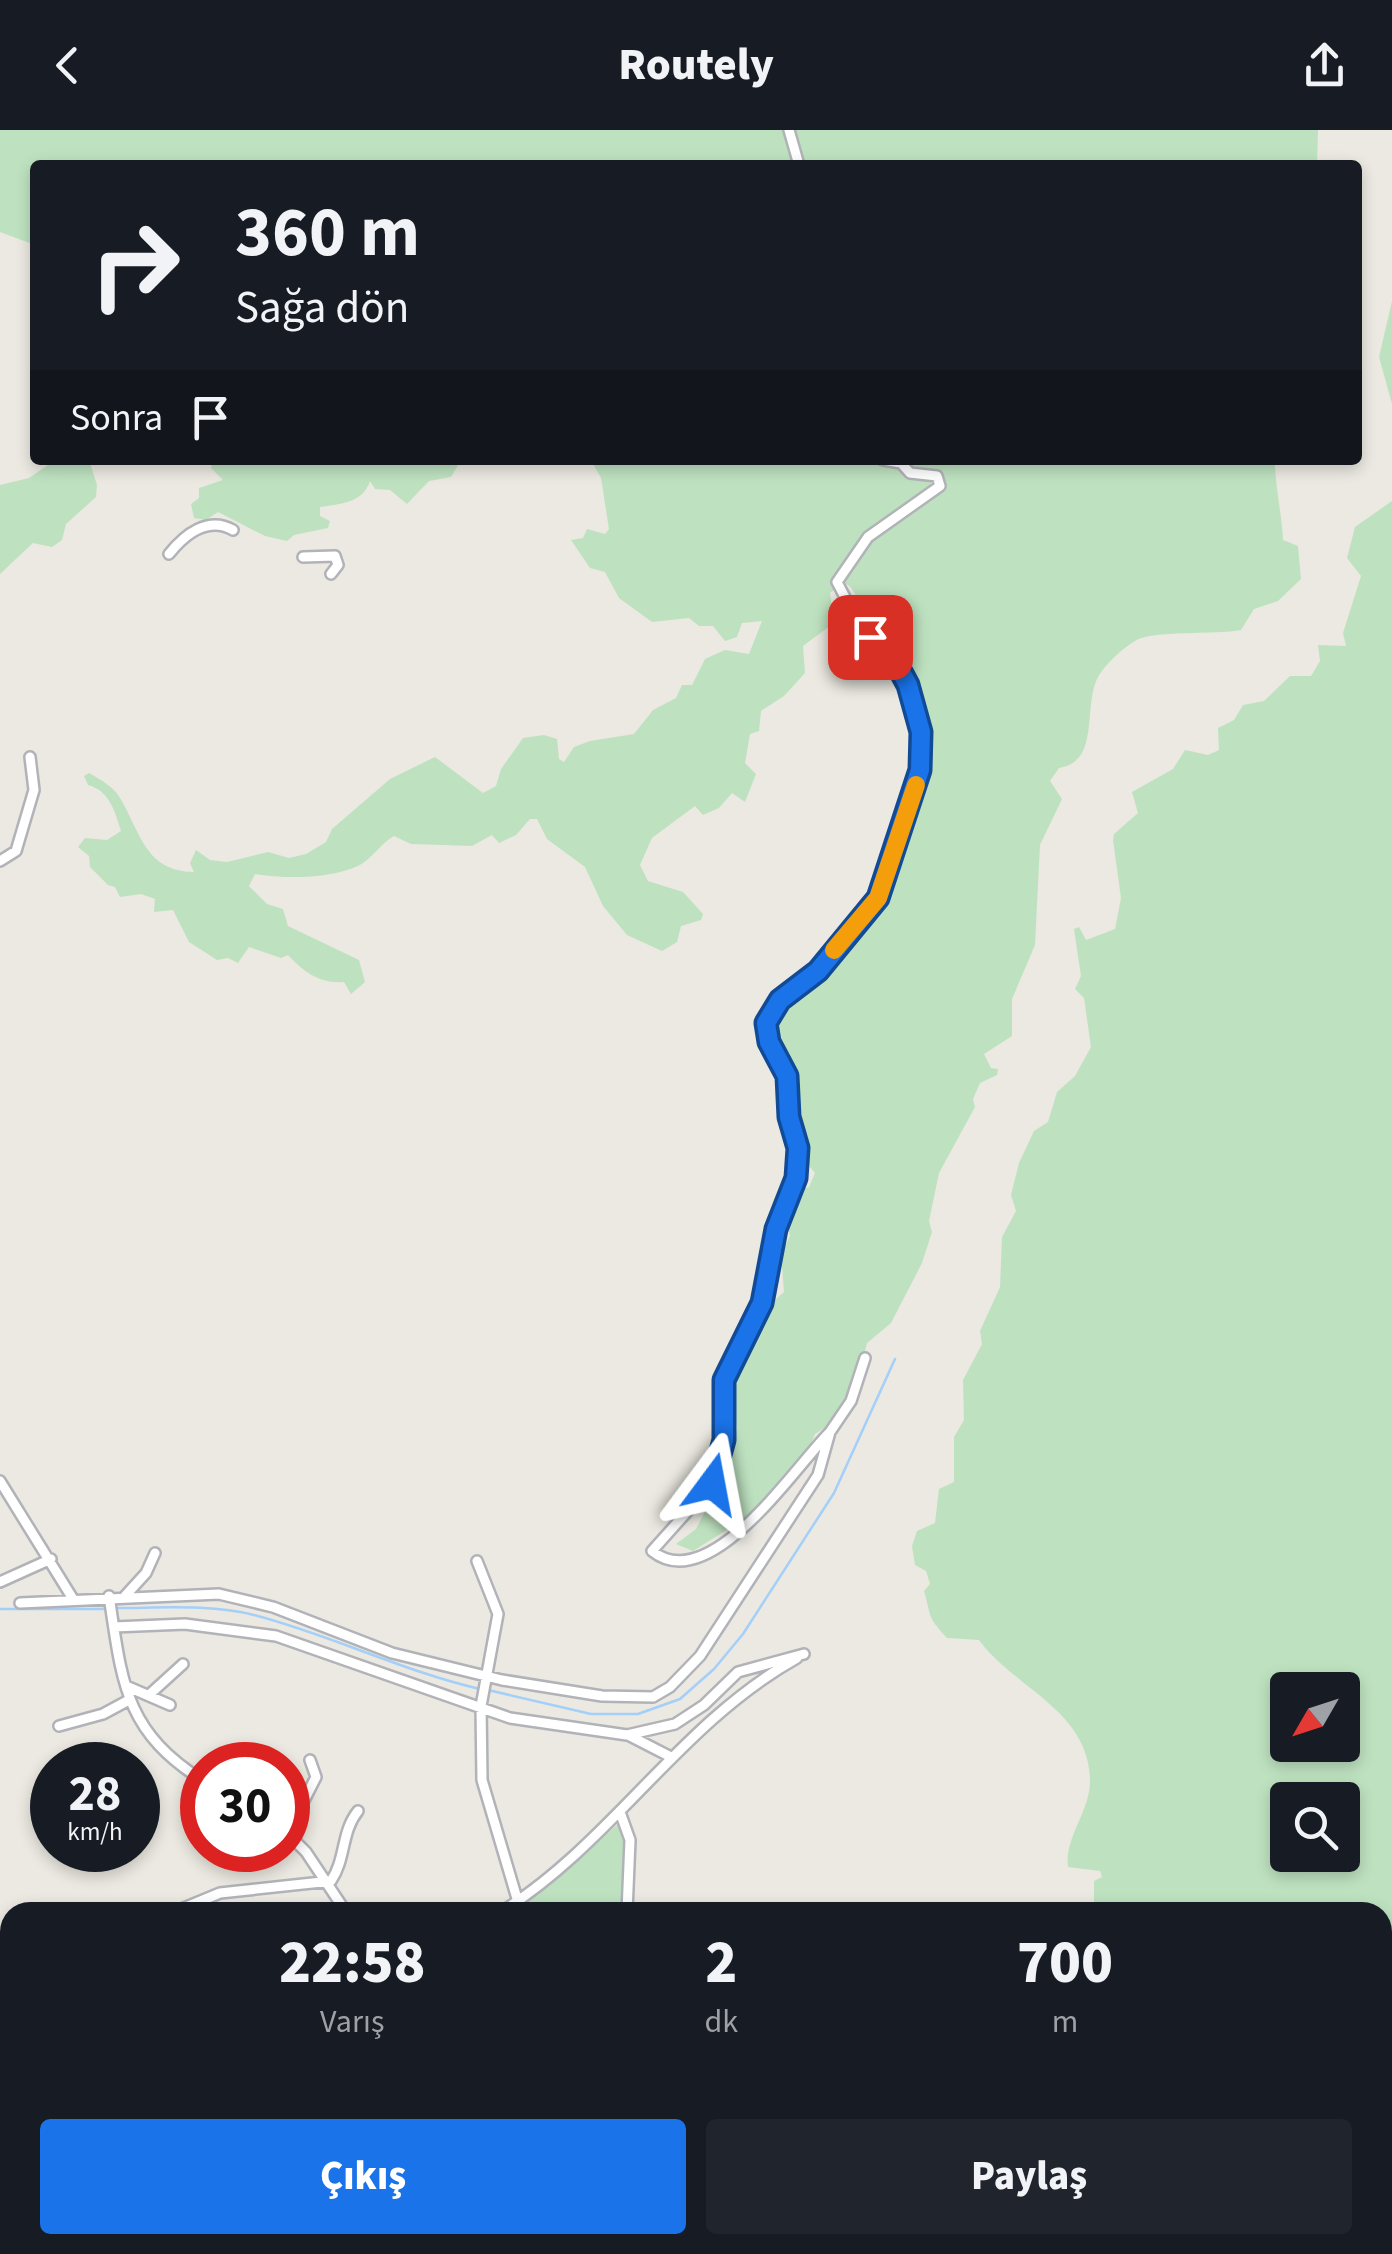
<!DOCTYPE html>
<html lang="tr">
<head>
<meta charset="utf-8">
<style>
	:root { --surface:#171b24; --page:#20242c; --text:#f1f3f6; --muted:#9ea1a6; --accent:#1a73e8 }
	body { margin:0; font-family:"Source Sans 3",sans-serif; background:var(--page); color:var(--text); height:100vh; display:flex; flex-direction:column; font-size:38px; white-space:nowrap }
	* { box-sizing:border-box; margin:0 }
	p { font-size:32px; color:var(--muted) }
	.icon { flex:none; width:55px; height:55px; fill:none; stroke:currentColor; stroke-width:2; stroke-linecap:round; stroke-linejoin:round }
	.map { position:relative; flex:1; overflow:hidden }
	.drawer { position:absolute; left:0px; top:1772px; width:1392px; height:352px; display:flex; flex-direction:column; background:var(--surface); border-radius:30px 30px 0 0; box-shadow:0 5px 15px #0003 }
	.drawer>* { flex:none }
	.guide { position:absolute; left:30px; top:30px; width:1332px; height:305px; border-radius:10px; box-shadow:0 5px 15px #0003; background:#171b24; color:var(--text); overflow:hidden }
	.needle { width:65px; rotate:231deg }
	.tools { position:absolute; left:1270px; top:1542px; display:grid; gap:20px }
	.tools a { display:grid; place-items:center; width:90px; height:90px; border-radius:10px; background:var(--surface); box-shadow:0 5px 15px #0003; font-size:50px }
	.speed { position:absolute; left:30px; top:1612px; display:flex; gap:20px; font-size:50px; font-weight:700; text-align:center }
	.speed>* { display:grid; place-content:center; width:130px; height:130px; border-radius:50%; background:var(--surface); box-shadow:0 5px 15px #0003; line-height:1 }
	.speed small { font-size:25px; font-weight:400 }
	.speed .limit { border:15px solid #d22; background:#fff; color:#111 }
	.pin { position:absolute; display:grid; place-items:center; width:85px; height:85px; color:#fff; margin:-42px; border-radius:20px; box-shadow:0 5px 15px #0006 }
	.me { position:absolute; width:110px; margin:-55px; rotate:13deg; stroke-linejoin:round; filter:drop-shadow(0 0 8px #0008) }
	.turn { display:flex; align-items:center; gap:35px; height:210px; padding:0 40px; font-size:45px }
	.turn .icon { width:130px; height:130px; stroke-width:2.5 }
	.turn b { display:block; font-size:70px; line-height:85px }
	.then { display:flex; align-items:center; height:95px; padding:0 40px; background:#0003; gap:20px; font-size:38px }
	.eta { display:flex; justify-content:space-evenly; align-items:center; height:170px; text-align:center }
	.eta b { font-size:60px; font-weight:800; line-height:70px }
	.primary-button { display:flex; gap:20px; margin-top:auto; padding:20px 40px }
	.primary-button a { flex:1; height:115px; border-radius:10px; background:var(--accent); color:#fff; font-size:40px; font-weight:800; line-height:115px; text-align:center }
	.primary-button a+a { background:var(--page); color:var(--text) }
	header { display:flex; justify-content:space-between; align-items:center; height:130px; padding:0 40px; background:var(--surface); font-size:45px; font-weight:800 }
	.map>svg:first-child { display:block }
	.green { fill:#bee2c0; fill-rule:evenodd }
	.lines { fill:none; stroke-linecap:round; stroke-linejoin:round }
	.stream { stroke:#a3cff9; stroke-width:2.5 }
	.minor-casing { stroke:#b1b3b8; stroke-width:14 }
	.minor { stroke:#fff; stroke-width:9 }
	.route-casing { stroke:#114b97; stroke-width:25 }
	.route { stroke:#1a73e8; stroke-width:18 }
	.slow { stroke:#f59e0b; stroke-width:18 }
</style>
</head>
<body>
<header><svg class="icon" aria-label="back" viewBox="0 0 24 24"><path d="M15 5l-7 7 7 7"/></svg>Routely<svg class="icon" aria-label="share" viewBox="0 0 24 24"><path d="M12 15V3M7 8l5-5 5 5M5 13v7h14v-7"/></svg></header>
<div class="map">
<svg width="1392" height="2124" viewBox="0 0 1392 2124">
	<rect width="100%" height="100%" fill="#ebe9e1"/>
	<path class="green" d="M0,0H1318L1317,35H35V115L0,102Z
		M1392,171V274L1379,227Z
		M55,330H89L97,355L96,367L66,394L62,410L52,417L33,413L0,444V355L29,348Z
		M213,330H461L451,347L429,351L407,374L390,360L375,359L370,351C363,373 340,374 320,377V386L330,391L328,398L294,405L287,411L265,406L218,382L206,390L194,388L191,374L199,368V358L223,350L211,338Z
		M591,330H1283L1275,335C1276,361 1282,386 1283,410L1298,416L1301,449L1278,471L1254,479L1241,500C1216,505 1151,500 1135,511C1122,519 1104,535 1097,549C1083,579 1100,632 1059,638L1050,651L1062,669L1040,715L1035,815L1012,869V906L984,924L991,938L998,939L997,945L980,953L973,969L975,977L939,1043L929,1091L932,1102L922,1133L891,1193L867,1213L853,1267L834,1292L815,1304L806,1327L752,1384L693,1421L676,1414L696,1399L720,1353L730,1307L737,1300L732,1256L766,1178L784,1162L781,1124L790,1106L787,1095L798,1061L809,1057L815,1043L803,1029L806,1005L793,983C808,953 791,923 771,901L774,885L788,870L813,857L839,817L881,781L905,716V695L912,690C909,676 921,663 928,652C938,635 916,544 904,527C895,513 881,507 870,496C857,483 860,459 844,453L830,463L834,493L803,516L805,543L784,566L761,581L759,601L750,604L745,633L756,644L745,672L732,663L719,678L703,685L695,676L652,708L640,735L648,751L683,762L703,784L701,790L681,796L677,812L662,821L627,805L603,776L585,737L547,709L537,689H530L516,705L499,713L492,705L472,716L411,714L394,706C380,714 372,729 358,736C330,749 284,749 255,744L249,756L267,774L283,779L288,796L359,830L365,852L351,864L344,852C319,854 303,841 288,825L281,828L249,817L238,833L228,828L217,830L189,812L173,780L154,782L155,769L141,764L120,767L115,757L108,755L90,737L89,726L78,717L85,708L107,710L121,701C115,682 110,661 88,655L84,646L89,643C101,650 113,656 120,668C141,703 145,741 194,742L190,733L196,720L210,730L227,732L268,722L289,728L306,724L326,712L332,699L390,649L435,627L483,663L496,656L501,639L523,608L544,605L557,609L559,629L564,632L574,617L590,611L634,604L653,580L676,568L682,555H692L705,529L725,520L749,524L762,491L742,493L737,507L725,511L713,496H699L689,488L652,492L619,468L605,442L590,438L571,410L583,408L587,399L605,404L609,399L601,348Z
		M1392,371V2000L1382,1995V1782H1075L1076,1775L1094,1773V1751L1102,1747L1100,1741L1068,1737C1064,1707 1091,1681 1090,1649C1088,1580 1014,1558 979,1510L947,1508C926,1485 932,1488 924,1461L930,1454L926,1441L915,1435L912,1416L917,1401L935,1393L939,1359L954,1352V1307L964,1290L963,1250L982,1214L980,1201L1000,1157L1002,1107L1016,1081L1011,1065L1019,1033L1034,1001L1048,992L1057,962L1075,946L1091,917L1084,868L1075,859L1081,846L1074,799L1079,797L1086,810L1115,799L1121,768L1113,710L1114,704L1138,683L1132,662L1173,639L1185,620L1208,625L1219,620L1218,598L1234,590L1243,575L1264,571L1290,546H1311L1320,531L1318,515L1346,516L1343,503L1361,446L1347,428L1355,397ZM1288,1560H1342V1615H1288ZM1288,1670H1342V1725H1288Z
		M617,1695L625,1699L624,1782H511Z"/>
	<g class="lines">
		<path class="stream" d="M116,1478C161,1478 210,1474 254,1485C331,1505 402,1541 480,1559
			M0,1479H108
			M488,1560L591,1584H638L680,1569L714,1539L743,1504L834,1363L895,1229"/>
		<defs>
			<path id="minor" d="M789,0L799,35
				M169,424C185,404 208,386 233,400
				M303,427L335,426L338,435L331,444
				M0,731L16,721L34,660L30,627
				M830,1302C797,1334 710,1468 652,1421L712,1354L724,1310V1250L762,1173L776,1099L796,1048L798,1018L789,987L787,947L769,912L770,883L818,841L879,768L922,629L921,602L901,539L859,494L837,452L868,407L940,356L937,346L910,343L901,333L883,330
				M0,1351L73,1469
				M477,1431L498,1484L481,1576L482,1650L518,1772
				M0,1452L51,1429
				M109,1466C122,1551 124,1601 202,1650
				M125,1466L146,1443L155,1423
				M20,1473L219,1464L273,1477L392,1523L502,1550L602,1566L653,1567L670,1557L700,1526L818,1345L830,1302L851,1271L865,1228
				M114,1497L185,1494L276,1506L510,1588L627,1605L675,1594L704,1575L738,1542L804,1524
				M126,1556L170,1575
				M150,1564L183,1534
				M59,1596L103,1584L129,1570
				M630,1606L669,1626
				M620,1682L630,1710L627,1782
				M288,1702L316,1647L310,1630
				M288,1704L306,1722L346,1782
				M174,1782L220,1763L331,1751C346,1729 341,1702 358,1681
				M501,1782C614,1711 679,1594 797,1528
				M0,1859L10,1854
				M373,2115L386,2124
				M699,2115L702,2124
				M834,2115L837,2124
				M1174,2115L1181,2124
				M0,2117L10,2111
				M214,2124L218,2115
				M444,2124L451,2115"/>
		</defs>
		<use href="#minor" class="minor-casing"/>
		<use href="#minor" class="minor"/>
	</g>
	<g class="lines">
		<defs>
			<path id="route" d="M712,1354L724,1310V1250L762,1173L776,1099L796,1048L798,1018L789,987L787,946L769,912L766,893L780,870L818,841L878,768L920,640L921,602L908,555L894,529L870,507"/>
		</defs>
		<use href="#route" class="route-casing"/>
		<use href="#route" class="route"/>
		<path class="slow" d="M834,820L878,768L916,655"/>
	</g>
</svg>
<div class="tools">
<a><svg class="needle" viewBox="-14 -14 28 28"><path d="M0-13l5 13h-10z" fill="#e53935"/><path d="M0 13l5-13h-10z" fill="#9ea1a6"/></svg></a>
<a><svg class="icon" aria-label="search" viewBox="0 0 24 24"><circle cx="10" cy="10" r="6"/><path d="M15 15l6 6"/></svg></a>
</div>
<div class="speed"><div>28<small>km/h</small></div><div class="limit">30</div></div>
<div class="pin" style="left:870px;top:507px;background:#d93025"><svg class="icon" aria-label="arrive" viewBox="0 0 24 24"><path d="M6 21V4h12l-3 4 3 4H6"/></svg></div>
<svg class="me" style="left:712px;top:1354px" viewBox="-20 -20 40 40"><path d="M0-17L14 15 0 8-14 15z" fill="#1a73e8" stroke="#fff" stroke-width="4"/></svg>
<div class="guide">
<div class="turn"><svg class="icon" aria-label="right" viewBox="0 0 24 24"><path d="M7 20v-9h11M14 6l5 5-5 5"/></svg><div><b>360 m</b>Sağa dön</div></div>
<div class="then">Sonra<svg class="icon" aria-label="arrive" viewBox="0 0 24 24"><path d="M6 21V4h12l-3 4 3 4H6"/></svg></div>
</div>
<section class="drawer">
<div class="eta">
<div><b>22:58</b><p>Varış</p></div>
<div><b>2</b><p>dk</p></div>
<div><b>700</b><p>m</p></div>
</div>
<div class="primary-button"><a>Çıkış</a><a>Paylaş</a></div>
</section>
</div>
</body>
</html>
